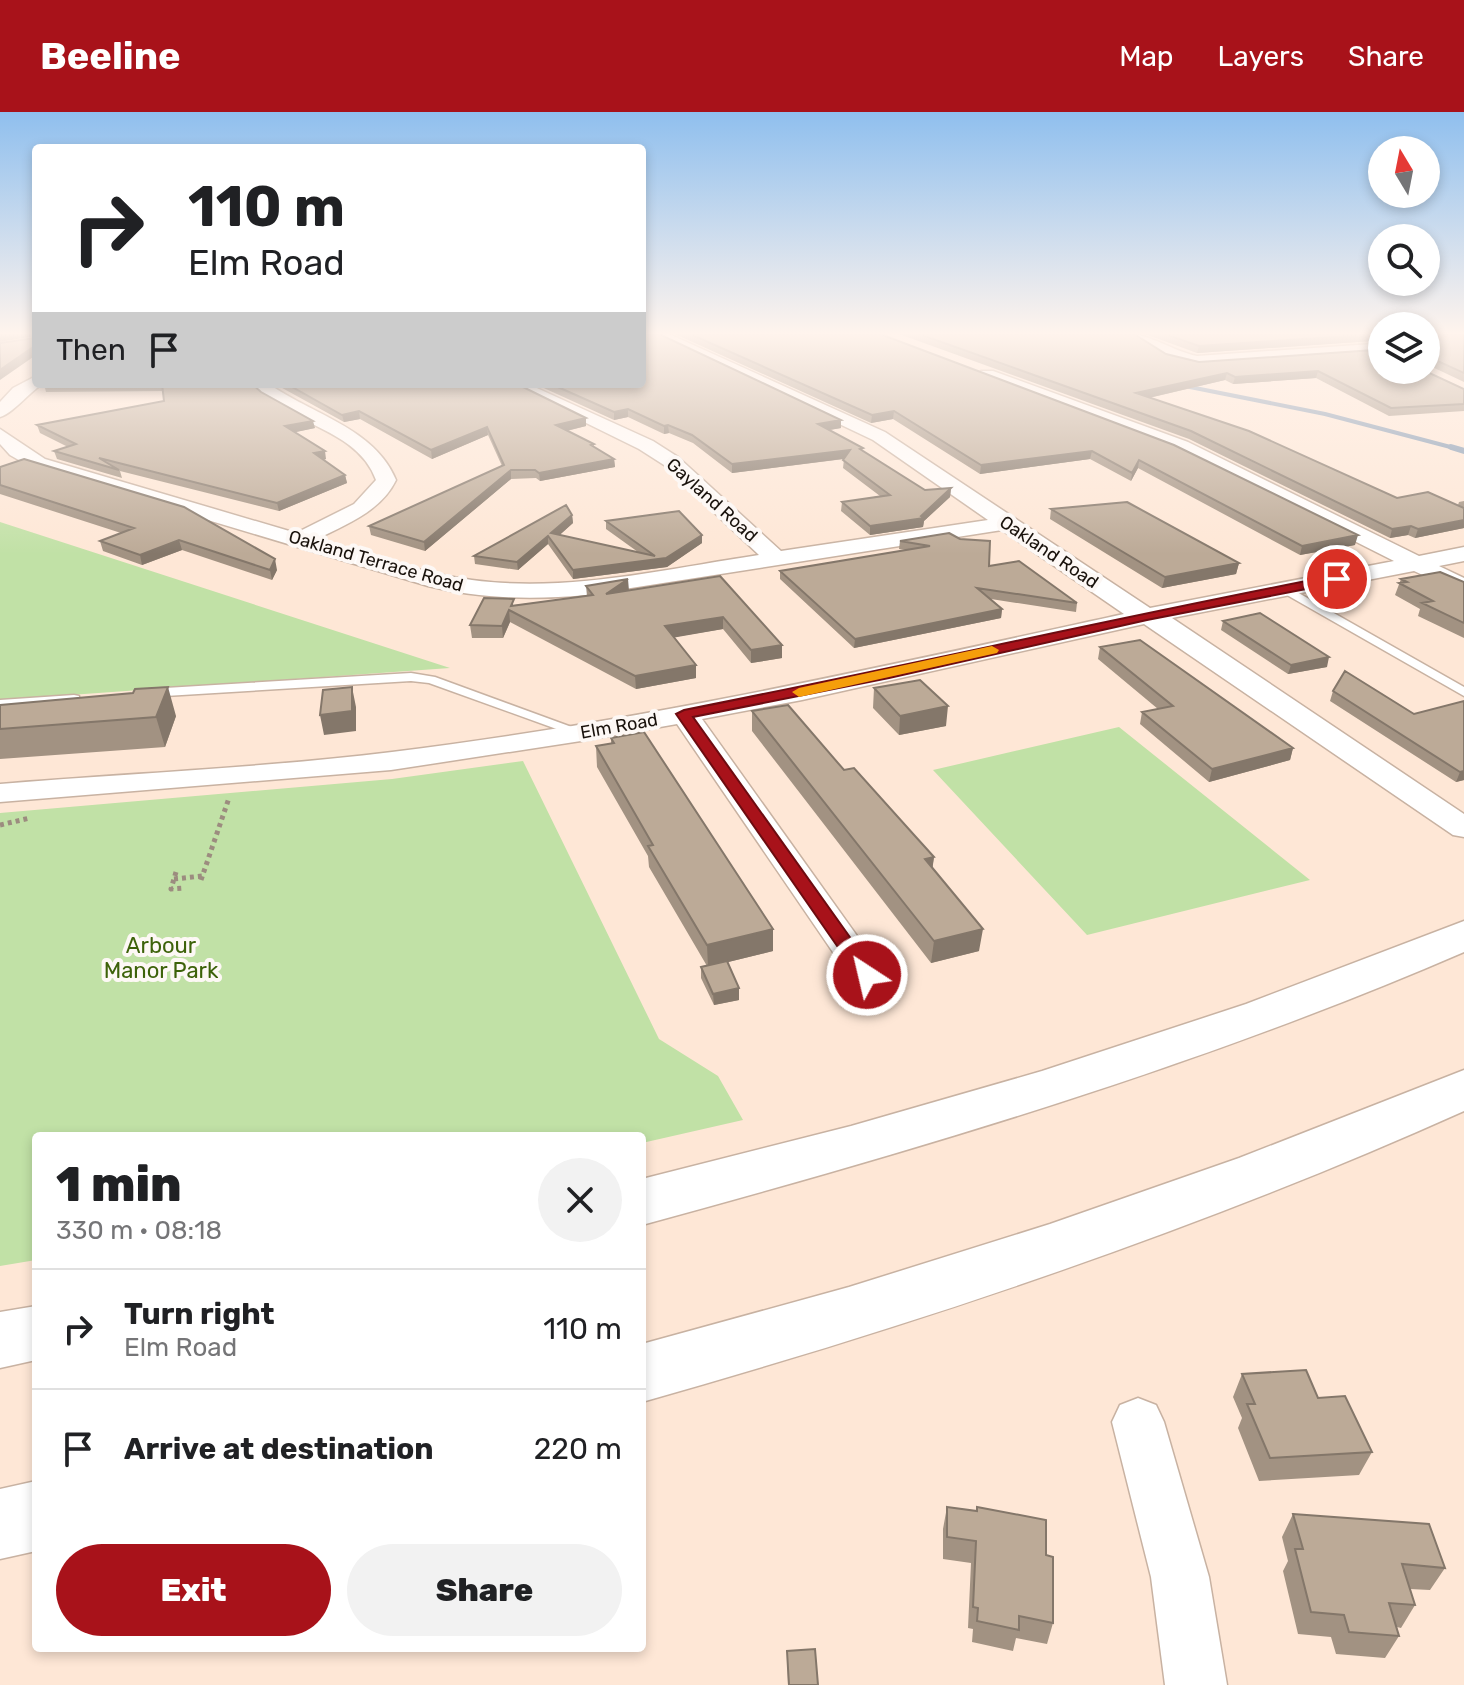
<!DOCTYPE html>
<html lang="en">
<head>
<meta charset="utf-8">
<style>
	:root { --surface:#fff; --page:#f2f2f2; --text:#202124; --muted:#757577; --line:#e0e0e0; --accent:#a8121a }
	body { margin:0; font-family:Rubik,sans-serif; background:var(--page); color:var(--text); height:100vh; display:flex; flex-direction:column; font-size:30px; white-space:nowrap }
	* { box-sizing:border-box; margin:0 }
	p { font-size:26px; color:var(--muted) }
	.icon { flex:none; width:44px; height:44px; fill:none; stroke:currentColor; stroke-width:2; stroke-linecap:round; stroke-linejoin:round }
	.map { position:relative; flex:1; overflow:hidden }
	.details { position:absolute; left:32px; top:1020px; width:614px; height:520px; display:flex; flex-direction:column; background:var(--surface); border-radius:8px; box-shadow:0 4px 12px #0003 }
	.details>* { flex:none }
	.banner { position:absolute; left:32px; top:32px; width:614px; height:244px; border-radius:8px; box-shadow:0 4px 12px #0003; background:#fff; color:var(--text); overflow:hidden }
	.needle { width:52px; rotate:350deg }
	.buttons { position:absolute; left:1368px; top:24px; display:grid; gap:16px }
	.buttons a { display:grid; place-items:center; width:72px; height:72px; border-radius:50%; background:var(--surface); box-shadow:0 4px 12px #0003; font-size:40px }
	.pin { position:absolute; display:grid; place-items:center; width:68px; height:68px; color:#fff; margin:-34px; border:4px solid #fff; border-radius:50%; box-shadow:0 2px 8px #0007 }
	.me { position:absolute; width:88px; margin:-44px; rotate:325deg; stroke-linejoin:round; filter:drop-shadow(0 0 6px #0008) }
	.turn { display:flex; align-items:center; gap:28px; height:168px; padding:0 24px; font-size:36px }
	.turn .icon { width:104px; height:104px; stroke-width:2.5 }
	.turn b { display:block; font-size:56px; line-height:68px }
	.then { display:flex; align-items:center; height:76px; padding:0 24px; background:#0003; gap:16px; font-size:30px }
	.round { display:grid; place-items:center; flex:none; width:84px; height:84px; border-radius:42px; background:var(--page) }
	.overview { display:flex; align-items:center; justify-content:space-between; height:136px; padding:0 24px }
	h1 { font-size:48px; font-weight:800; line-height:60px }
	.button { display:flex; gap:16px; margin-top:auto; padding:16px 24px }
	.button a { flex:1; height:92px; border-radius:48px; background:var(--accent); color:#fff; font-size:32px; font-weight:800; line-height:92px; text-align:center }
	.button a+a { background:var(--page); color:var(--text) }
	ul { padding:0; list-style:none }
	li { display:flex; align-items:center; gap:24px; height:120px; padding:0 24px; border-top:2px solid var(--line) }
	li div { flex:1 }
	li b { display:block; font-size:30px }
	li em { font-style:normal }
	header { display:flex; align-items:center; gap:48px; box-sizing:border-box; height:112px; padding:0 40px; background:var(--accent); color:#fff }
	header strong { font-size:38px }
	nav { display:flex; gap:44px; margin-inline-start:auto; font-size:28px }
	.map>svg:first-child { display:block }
	.green { fill:#c1e1a6 }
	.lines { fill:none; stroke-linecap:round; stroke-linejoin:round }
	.stream-far1 { stroke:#7e96b1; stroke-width:4 }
	.stream { stroke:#7e96b1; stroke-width:6 }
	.service-casing { stroke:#c8b2a2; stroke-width:3 }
	.minor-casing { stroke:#c8b2a2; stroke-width:3 }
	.motorway-casing { stroke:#c8b2a2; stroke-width:3 }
	.path { stroke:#9c8c7f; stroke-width:5; stroke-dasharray:4 4; stroke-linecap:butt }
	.service { fill:#fff; fill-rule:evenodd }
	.minor { fill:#fff; fill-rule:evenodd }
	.motorway { fill:#fff; fill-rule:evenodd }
	.wall { fill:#a29282 }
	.shaded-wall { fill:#84776a }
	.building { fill:#bcaa97; stroke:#84776a; stroke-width:2 }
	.route { fill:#a8121a; stroke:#6d0c11; stroke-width:2 }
	.slow { fill:#f59e0b }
	.labels { text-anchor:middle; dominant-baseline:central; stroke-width:8; stroke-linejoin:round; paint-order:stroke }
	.far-street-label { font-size:18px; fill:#19120c; stroke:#fdf8f5 }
	.park-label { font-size:22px; fill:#3d620a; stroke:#fdf8f5 }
</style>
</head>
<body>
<header>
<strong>Beeline</strong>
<nav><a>Map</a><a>Layers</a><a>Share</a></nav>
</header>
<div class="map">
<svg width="1464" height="1573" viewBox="0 0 1464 1573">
	<rect width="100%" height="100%" fill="#fee7d6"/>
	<path class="green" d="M0,410L450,556L0,588Z
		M1119,615L1310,768L1087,823L933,658Z
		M523,649L659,927L718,964L743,1008L642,1031V1024H36V1148L0,1154V701L392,667Z"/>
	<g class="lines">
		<path class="stream-far1" d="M1185,274L1325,302L1458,337"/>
		<path class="stream" d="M1451,335L1464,339"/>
		<defs>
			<path id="service" d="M1280,475H1288L1464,575V584L1280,479Z
				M411,561L435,565L588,621L581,625L576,624L429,571L411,569L149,585L143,581L149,577Z
				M74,583L79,584V590L0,596V588Z"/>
			<path id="minor" d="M650,222H669L885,320L1150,496L1394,449L1174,338L981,265V259H993L1188,330L1419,444L1464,435V449L1439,454L1464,466V482L1414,459L1172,506L1464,702V725L1453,723L1144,512L802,588L702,607L885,863L880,871L867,875L854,871L677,612L581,629L391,658L0,690V672C130,661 262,656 392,640C639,610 881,555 1124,502L1002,418L586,483C533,488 480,487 428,474L31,355L10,343L0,332V317L45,347L296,421L354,392L376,368C357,315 284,312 250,272H269C311,302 375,316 396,368C381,399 347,412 317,427C368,442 419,461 472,468C567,481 665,457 759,443L664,353L639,337L507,272H528L653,329L678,345L781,439L988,408L873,328Z
				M1126,222C1152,222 1172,239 1197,244L1372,232L1380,237L1372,242L1197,254L1166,246Z
				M36,264V272H42C29,281 12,302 0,305V290L13,276Z
				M1138,1286L1156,1293L1164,1310L1209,1465L1227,1573H1165L1151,1465L1112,1310L1120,1293Z"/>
			<path id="motorway" d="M1464,809V840C1198,955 921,1037 642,1113V1067L851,1014L1042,959L1246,892Z
				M1464,958V999C1199,1118 921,1211 642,1290V1232L849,1175L1050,1112L1239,1046Z
				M36,1194V1248L0,1256V1200Z
				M36,1369V1439L0,1447V1377Z"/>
		</defs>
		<use href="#service" class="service-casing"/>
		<use href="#minor" class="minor-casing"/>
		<use href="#motorway" class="motorway-casing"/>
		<path class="path" d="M0,713L30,706
			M176,760L171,777L185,776
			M174,767L202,764
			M201,768L229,686"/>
		<use href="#service" class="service"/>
		<use href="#minor" class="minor"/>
		<use href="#motorway" class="motorway"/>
	</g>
	<path class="wall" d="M675,222H880L1355,433L1300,443L1138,356L1131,369L1090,347L980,362L893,307L871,311Z
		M899,222H1134L1166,242L1199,250L1374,238L1379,234L1372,229L1197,241L1145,222H1382V258L1464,277V299L1389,304L1316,266L1233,272L1225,268L1149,286L1397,386L1458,393L1459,390L1464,389V416L1415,426L1408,423L1390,426L1189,327Z
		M1426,222H1464V270L1426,252Z
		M44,272H252L261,280L315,316L295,320L326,347L323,348L345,363L347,371L279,399L120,359L122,366L57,347L54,339L68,335L40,321L37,313L164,289L163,279L46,280Z
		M275,272H517L586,314L567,319L594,332V335L614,347L615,355L540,369L536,366L511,367L425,439L371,423L369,414L502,354L488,323L432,347L360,307L344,310Z
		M535,272H642L841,316L829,318L925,378L951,376L950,385L924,409L923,415L870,423L841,399L842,390L880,384L843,356L844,347L732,361L693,331L669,321L664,322L628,305L614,308Z
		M0,355L277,458L272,468L182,438L142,453L103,439L100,429L121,421L0,382Z
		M1051,397L1239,451L1236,462L1162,476L1050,407Z
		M572,403L573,411L559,423L638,440L606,417V409L702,423V431L667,455L573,467L548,432L518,458L475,452L474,444Z
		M949,421L989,454L1077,491L1076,500L991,487L1002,497L1001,506L854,536L780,467V459L906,438L899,437L900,429Z
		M720,464L782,546L751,551L723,517L674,525L696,566L636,577L510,510L503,526H472L470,513L515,493L587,484L586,474L629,478Z
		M1401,467L1464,470V526L1418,504L1420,497L1395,483Z
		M1223,509L1327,555L1288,562L1221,518Z
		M1100,535L1293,636L1290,648L1209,670L1140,612L1142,600L1158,597L1098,547Z
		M874,576L946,614L899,623L873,596Z
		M1333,579L1414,602L1464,589V668L1456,670L1330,589Z
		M0,593L176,604L165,635L0,647Z
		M752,599L844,658L934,745L932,757L979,839L931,851L752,619Z
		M611,626L773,839L728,850L739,888L714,893L701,866V855L707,854L649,755L648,744L597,655L596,634L611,632Z
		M1242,1262L1318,1286L1372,1340L1359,1363L1259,1369L1238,1316L1242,1306L1233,1285Z
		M947,1395L1046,1443L1053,1511L1047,1532L1016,1526L1013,1539L972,1530L973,1517L968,1516L971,1451L943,1447V1417Z
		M1293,1402L1445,1456L1430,1478L1410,1477L1415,1493L1401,1516L1397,1515L1399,1524L1385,1546L1336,1542L1331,1525L1298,1522L1283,1459L1288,1449L1282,1425Z
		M787,1539L818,1573H788Z"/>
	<path class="shaded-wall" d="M0,222H35L36,224L0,230Z
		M1374,222L1372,229L1197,241L1199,234Z
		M36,233V243L0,268V258Z
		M1318,259L1316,266L1233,272L1235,265Z
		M1227,261L1225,268L1135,289L1136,281Z
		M628,297V305L614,308V300Z
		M359,299L360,307L344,310L342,303Z
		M894,299L893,307L871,311L872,303Z
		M586,306V314L557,321L556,313Z
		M841,308V316L818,320V312Z
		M313,309L315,316L287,322L285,314Z
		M668,313L669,321L664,322V314Z
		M487,315L488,323L432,347L431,338Z
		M850,338V346L732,361V352Z
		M325,339L326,347L315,349L314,341Z
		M1092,339L1090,347L980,362L981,353Z
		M614,347L615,355L540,369L539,361Z
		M1139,348L1138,356L1131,369L1132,361Z
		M511,358V367L425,439L424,430Z
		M345,363L347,371L279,399L277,391Z
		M951,376L950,385L924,409L923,415L870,423V414L921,404Z
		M572,403L573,411L552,430L551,421Z
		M1464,408V416L1415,426L1418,417Z
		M1411,414L1408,423L1390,426L1392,417Z
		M702,423V431L667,455L573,467V458L666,446Z
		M1358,423L1355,433L1300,443L1302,434Z
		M548,424V432L518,458L517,450Z
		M179,428L182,438L142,453L140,443Z
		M275,447L277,458L272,468L270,458Z
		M1239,451L1236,462L1162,476L1165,465Z
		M628,467L629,479L606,482Z
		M1002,497L1001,506L854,536L855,527Z
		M509,498L510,510L503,526L502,514Z
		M723,505V517L666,527L665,514Z
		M782,533V546L751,551V538Z
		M1329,545L1327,555L1288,562L1291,553Z
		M696,553V566L636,577L635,564Z
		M168,575L176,604L165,635L156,605Z
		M352,575L356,595V619L324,623L320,603Z
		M948,594L946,614L899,623L900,604Z
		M1293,636L1290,648L1209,670L1212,657Z
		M1464,659V668L1456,670L1460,660Z
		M934,745L931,767L925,747Z
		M773,817V839L708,855L707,833Z
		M983,817L979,839L931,851L934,829Z
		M739,876V888L714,893L713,882Z"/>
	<path class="building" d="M36,222V233L0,258V231L34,226Z
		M642,222H659L841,308L818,312L863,336L860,337L925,378L951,376L921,404L924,406L870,414L842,390L890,383L843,348L850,338L732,352L692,323L668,313L664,314L628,297L614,300L551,272H642Z
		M690,222H880L1174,333L1358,423L1302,434L1139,348L1132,361L1092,339L981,353L894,299L872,303Z
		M919,222H1134L1166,242L1199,250L1374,238L1382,231V258H1423L1464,277V292L1391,296L1318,259L1235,265L1227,261L1136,281L1249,319L1397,386L1428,380L1464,396V408L1418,417L1411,414L1392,417L1191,319Z
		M1165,222H1382V227L1374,222L1199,234Z
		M1426,222H1464V261L1429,245L1426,246Z
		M162,272H252L261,280L313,309L285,314L325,339L314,341L345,363L277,391L99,346L119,358L54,339L76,332L37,313L164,289Z
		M287,272H517L586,306L556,313L594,332L591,333L614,347L539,361L535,358H511L424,430L369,414L504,353L487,315L431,338L359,299L342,303Z
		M24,347L184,395L275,447L270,458L179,428L140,443L100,429L134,416L0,373V355Z
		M1127,390L1239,451L1165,465L1051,397Z
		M566,393L572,403L551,421L655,444L606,409L679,399L702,423L666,446L573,458L548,424L517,450L474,444Z
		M949,421L960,427L990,429L989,454L1019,449L1077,491L977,476L1002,497L855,527L780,459L930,434L900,429Z
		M1440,460L1464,470V511L1422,491L1433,489L1399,471L1407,470L1401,467Z
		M720,464L782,533L751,538L723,505L665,514L696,553L635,564L509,498L502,514L470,513L484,486L514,487L511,494L593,483L586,474L628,467L606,482Z
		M1260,501L1329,545L1291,553L1223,509Z
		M1140,528L1293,636L1212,657L1142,600L1173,594L1100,535Z
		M1345,559L1414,602L1464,589V659L1460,660L1333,579Z
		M920,568L948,594L900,604L874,576Z
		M168,575L156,605L0,617V593L133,581L135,577Z
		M352,575V599L320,603L323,578Z
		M788,593L844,658L854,656L915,724L934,745L925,747L983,817L934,829L752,599Z
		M644,620L773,817L707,833L648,734L653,733L596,634L614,631L611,626Z
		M727,849L739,876L713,882L701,855Z
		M1306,1258L1318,1286L1345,1284L1372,1340L1270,1346L1247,1292H1255L1242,1262Z
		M947,1395L977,1399V1395L1046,1408V1443L1053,1445V1511L1019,1504V1518L977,1509L978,1496L973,1495L976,1429L947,1425Z
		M1293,1402L1429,1412L1445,1456L1402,1452L1415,1493L1389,1491L1399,1524L1349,1520L1344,1503L1311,1500L1295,1437H1303Z
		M815,1537L818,1573H789L787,1539Z"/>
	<linearGradient id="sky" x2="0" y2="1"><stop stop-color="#8fbfee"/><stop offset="0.5" stop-color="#fff4ed"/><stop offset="1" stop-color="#fff4ed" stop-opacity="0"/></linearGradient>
	<rect width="1464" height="442" fill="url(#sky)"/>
	<path class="route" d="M1337,463L1344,467L1342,470L1147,508L889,566L693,605L874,859L877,863L867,869L860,867L676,602L684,598C902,555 1119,505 1337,463Z"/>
	<path class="slow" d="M992,534L999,538L997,541L799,585L792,580L799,576Z"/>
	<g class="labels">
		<g class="far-street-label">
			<text transform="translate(712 388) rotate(42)">Gayland Road</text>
			<text transform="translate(1049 440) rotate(34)">Oakland Road</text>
			<text transform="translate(376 449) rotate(16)">Oakland Terrace Road</text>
			<text transform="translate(619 614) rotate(-10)">Elm Road</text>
		</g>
		<g class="park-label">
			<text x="161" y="833">Arbour<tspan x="161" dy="25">Manor Park</tspan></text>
		</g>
	</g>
</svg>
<div class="buttons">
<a><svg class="needle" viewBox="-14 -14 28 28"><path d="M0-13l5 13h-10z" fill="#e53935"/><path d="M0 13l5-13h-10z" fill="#757577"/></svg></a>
<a><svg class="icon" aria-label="search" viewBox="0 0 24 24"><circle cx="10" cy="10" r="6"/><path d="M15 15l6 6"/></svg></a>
<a><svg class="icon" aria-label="layers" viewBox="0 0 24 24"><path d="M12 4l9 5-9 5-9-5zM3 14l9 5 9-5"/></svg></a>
</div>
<div class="pin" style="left:1337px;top:467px;background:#d93025"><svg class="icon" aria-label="arrive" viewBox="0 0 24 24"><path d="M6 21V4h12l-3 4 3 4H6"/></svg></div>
<svg class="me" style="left:867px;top:863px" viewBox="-20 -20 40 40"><circle r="17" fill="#a8121a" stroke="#fff" stroke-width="3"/><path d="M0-11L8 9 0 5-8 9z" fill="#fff"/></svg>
<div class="banner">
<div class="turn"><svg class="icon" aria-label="right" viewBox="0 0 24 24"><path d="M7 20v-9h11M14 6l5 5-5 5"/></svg><div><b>110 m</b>Elm Road</div></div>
<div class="then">Then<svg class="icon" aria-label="arrive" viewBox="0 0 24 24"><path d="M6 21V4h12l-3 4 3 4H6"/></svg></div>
</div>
<section class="details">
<div class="overview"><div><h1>1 min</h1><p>330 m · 08:18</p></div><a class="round"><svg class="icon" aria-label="close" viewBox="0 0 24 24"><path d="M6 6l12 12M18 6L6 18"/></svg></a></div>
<ul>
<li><svg class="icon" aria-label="right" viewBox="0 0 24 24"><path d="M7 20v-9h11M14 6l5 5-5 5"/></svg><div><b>Turn right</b><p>Elm Road</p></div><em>110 m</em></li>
<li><svg class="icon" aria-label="arrive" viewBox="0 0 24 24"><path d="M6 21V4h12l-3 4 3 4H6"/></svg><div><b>Arrive at destination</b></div><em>220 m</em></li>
</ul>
<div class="button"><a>Exit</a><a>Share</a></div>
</section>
</div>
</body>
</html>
